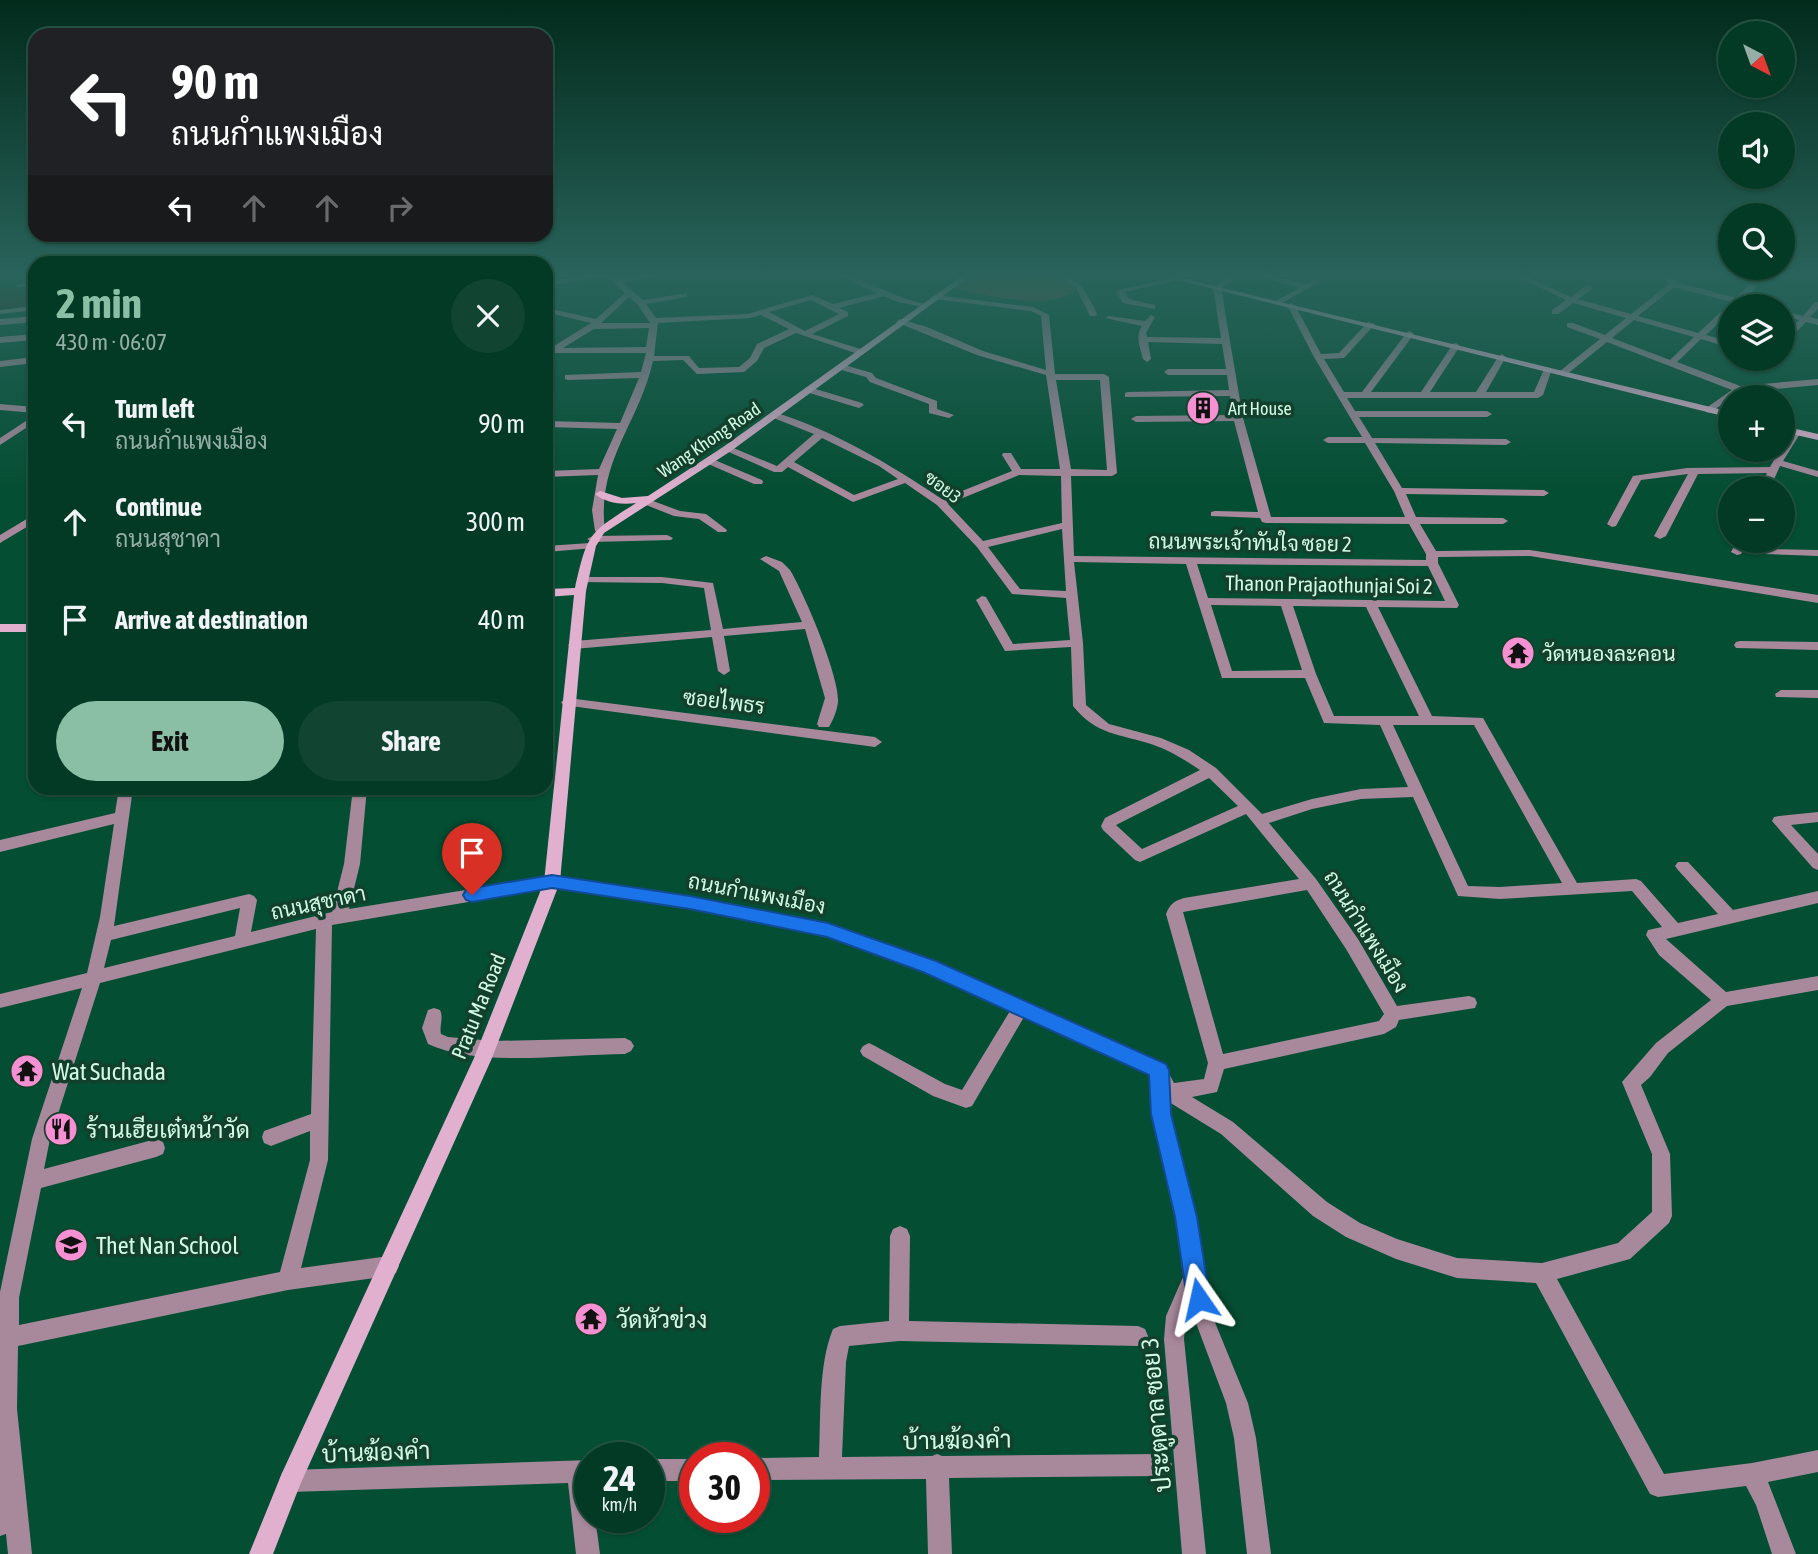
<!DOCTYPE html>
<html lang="en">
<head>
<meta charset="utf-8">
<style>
	:root { --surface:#033a26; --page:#114532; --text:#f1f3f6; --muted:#97ada7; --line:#245443; --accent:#8abfa5 }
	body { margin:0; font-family:"Asap Condensed",Sarabun,sans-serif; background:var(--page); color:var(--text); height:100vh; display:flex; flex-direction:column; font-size:26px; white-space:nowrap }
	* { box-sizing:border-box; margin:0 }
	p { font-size:23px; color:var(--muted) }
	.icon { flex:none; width:38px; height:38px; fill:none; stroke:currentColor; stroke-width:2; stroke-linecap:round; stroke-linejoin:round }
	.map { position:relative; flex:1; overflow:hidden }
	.sheet { position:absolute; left:28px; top:256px; width:525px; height:539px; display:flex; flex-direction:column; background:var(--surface); border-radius:21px; box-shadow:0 2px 5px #0004,0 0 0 2px var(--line) }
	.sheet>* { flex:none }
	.hud { position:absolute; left:28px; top:28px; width:525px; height:214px; border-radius:21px; box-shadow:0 2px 5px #0004,0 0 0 2px var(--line); background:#202124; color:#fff; overflow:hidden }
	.needle { width:46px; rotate:139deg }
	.buttons { position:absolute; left:1718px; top:21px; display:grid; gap:14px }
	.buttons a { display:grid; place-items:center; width:77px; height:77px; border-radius:50%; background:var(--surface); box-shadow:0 2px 5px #0004,0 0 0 2px var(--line); font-size:35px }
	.speed { position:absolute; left:574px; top:1442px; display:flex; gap:14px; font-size:35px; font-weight:700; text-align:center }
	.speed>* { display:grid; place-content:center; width:91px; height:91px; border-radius:50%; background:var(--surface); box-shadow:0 2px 5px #0004,0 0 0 2px var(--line); line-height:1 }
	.speed small { font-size:18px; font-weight:400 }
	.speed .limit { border:10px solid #d22; background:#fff; color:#111 }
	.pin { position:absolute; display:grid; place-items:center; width:60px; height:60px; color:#fff; margin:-72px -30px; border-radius:50% 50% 50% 0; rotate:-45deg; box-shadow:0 0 7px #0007 }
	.pin .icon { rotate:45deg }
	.me { position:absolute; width:77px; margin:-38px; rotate:349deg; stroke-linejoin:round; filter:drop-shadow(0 0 5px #0008) }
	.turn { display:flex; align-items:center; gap:24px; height:147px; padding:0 28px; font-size:32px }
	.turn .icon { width:91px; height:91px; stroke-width:2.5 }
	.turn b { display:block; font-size:49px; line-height:60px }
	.lanes { display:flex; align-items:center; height:66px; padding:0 28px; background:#0003; justify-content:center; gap:35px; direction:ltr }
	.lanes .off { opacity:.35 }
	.round { display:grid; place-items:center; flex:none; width:74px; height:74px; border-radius:37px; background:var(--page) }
	.summary { display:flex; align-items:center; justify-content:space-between; height:119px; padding:0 28px }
	h1 { font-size:42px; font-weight:700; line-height:52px; color:var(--accent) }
	.cta { display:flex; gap:14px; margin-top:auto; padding:14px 28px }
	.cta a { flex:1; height:80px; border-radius:42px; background:var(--accent); color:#111; font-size:28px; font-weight:700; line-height:80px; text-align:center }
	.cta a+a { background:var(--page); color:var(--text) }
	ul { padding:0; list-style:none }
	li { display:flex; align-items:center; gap:21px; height:98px; padding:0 28px }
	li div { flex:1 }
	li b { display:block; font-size:26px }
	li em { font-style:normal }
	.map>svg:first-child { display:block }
	.green { fill:#854b35 }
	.water { fill:#2d290d }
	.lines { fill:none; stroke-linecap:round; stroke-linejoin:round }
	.street { fill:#a8899c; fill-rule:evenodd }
	.secondary { fill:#e1b0cf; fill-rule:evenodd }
	.wall { fill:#71cabb }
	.building { fill:#83ebd9; stroke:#5ca498; stroke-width:2 }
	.route { fill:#1a73e8; stroke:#114b97; stroke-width:2 }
	.labels { text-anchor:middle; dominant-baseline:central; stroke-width:7; stroke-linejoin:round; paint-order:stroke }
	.far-poi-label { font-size:18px; fill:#d2fae4; stroke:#13402c; text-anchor:start }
	.far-street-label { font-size:18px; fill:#d2fae4; stroke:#13402c }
	.street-label { font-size:21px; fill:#d2fae4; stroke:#13402c }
	.poi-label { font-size:21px; fill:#d2fae4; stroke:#13402c; text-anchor:start }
	.near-poi-label { font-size:24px; fill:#d2fae4; stroke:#13402c; text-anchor:start }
	.near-street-label { font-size:24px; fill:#d2fae4; stroke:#13402c }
</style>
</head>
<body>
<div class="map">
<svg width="1818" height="1554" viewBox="0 0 1818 1554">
	<rect width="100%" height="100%" fill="#044e33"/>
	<path class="green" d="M975,274H1050L1073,285L1075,290C1053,312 982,294 954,289Z"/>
	<path class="water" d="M35,285V305L0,310V290Z"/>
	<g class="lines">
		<path class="street" d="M594,274H612L619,279L645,274H657L656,276L623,283L643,300L687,293V297L646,304L656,318L748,314L812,295L833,304L877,293L836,274H845L903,298L928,305L924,307L898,302L884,296L839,308L848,312V316L812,334L864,350V354L861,355L796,333L764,348L757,361L744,372L697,374L683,360L653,361C639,424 596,461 605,531L600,534L595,531L592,510L598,475L546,477V471L599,469L617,429L546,427V421L620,423L639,378L568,380L565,379V375L641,372L646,353H554L546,358V351L591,323L546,312V308L596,319L625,293L606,276L546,286V282ZM629,297L638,305L650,323H601ZM811,300L839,314L805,331L769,312ZM761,315L789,329L757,344L750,358L739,367L699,368L689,356H654L658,323L749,318ZM649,328L646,347L563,348L594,329Z
			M1052,274C1078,272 1087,294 1097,314L1096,316H1090L1075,286Z
			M1234,274H1243L1221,288L1243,418L1271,517H1405L1394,491L1365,443H1328L1323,440L1328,437H1362L1314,357L1287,305L1291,303L1295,305L1321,354L1339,353L1368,322L1375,324L1344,358L1324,359L1344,392H1362L1407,332L1410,331L1414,334L1371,392H1421L1453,344L1456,343L1460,346L1430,392H1476L1498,357L1502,354L1506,357L1486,392H1534L1545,367L1552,369L1543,395L1538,398H1347L1355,411H1487L1492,414L1487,417H1359L1372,438L1506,439L1511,442L1506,445L1375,443L1402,488L1544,490L1549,493L1544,496L1406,494L1416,517L1503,518L1508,521L1503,524H1420L1436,551L1530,550L1818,595V603L1530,556L1438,557V563L1459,605L1457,608L1378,607L1432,716L1483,718L1577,883L1636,879L1641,881L1678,923L1718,914L1678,870L1675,866L1678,862H1688L1733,910L1818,891V903L1666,939L1726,992L1818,976V990L1727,1006L1668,1053L1650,1077L1641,1085L1670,1154L1672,1216L1669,1223L1630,1259L1557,1279L1664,1474L1752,1463L1818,1450V1472L1768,1482L1796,1554H1772L1756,1505L1746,1486L1658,1497L1650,1494L1536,1283L1457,1278L1396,1259L1346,1237L1313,1216L1221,1134L1169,1102L1170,1114L1196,1217L1203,1278L1214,1320L1248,1403L1256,1438L1271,1554H1247L1234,1438L1226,1403L1190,1307L1186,1317L1184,1339L1206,1554H1182L1164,1339L1166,1316L1183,1277L1176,1217L1152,1114L1151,1075L1024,1017L972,1106L966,1108L933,1096L863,1056L860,1051L863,1046L869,1043L875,1046L945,1084L962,1090L1010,1011L923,971L827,936L690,908L552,888L332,925L328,1160L301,1268L389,1256L396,1259L399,1266L396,1273L389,1276L288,1290L18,1346L17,1409L32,1554H8L6,1534L0,1536V1292L32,1139L82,988L0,1008V994L87,973L100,917L114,824L0,852V840L115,813L119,788H133L114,926L249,894L254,896L257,900L251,932L332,912L344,864L353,788H367L360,864L349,909L552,876L690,896L828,924L935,961L1164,1064L1174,1083L1204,1079L1208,1063L1166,914C1170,904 1174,901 1184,898L1299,879L1246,814L1140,862L1135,860L1103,830L1101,826L1105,818L1200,770C1185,760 1169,750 1151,744C1120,734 1096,735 1073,706L1071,647L1005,651L976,600L982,596L986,597L1013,644L1070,640L1066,598L1012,594L977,547L937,505L905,483L853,502L788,467L782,472H774L722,449L731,447L777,466L814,434L771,417L769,415L774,412C835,431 889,464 942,499L1012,471L1002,455L1003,453H1011L1021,469H1060L1046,375L977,355L896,322L900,319L927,327L983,351L1046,370L1041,316L1031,311L935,299L931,297L935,295L1033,307L1049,315L1055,374H1104L1109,377L1117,473L1112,476H1071L1074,556L1426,560V554L1409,524L1266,523L1262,522L1260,518L1211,516V512L1215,511L1258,512L1234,421L1136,422L1131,419L1136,416L1233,415L1230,396L1125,397V393L1128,392L1229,390L1227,375H1168L1164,372L1168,369H1226L1222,344L1148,342L1151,359L1147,362L1143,359C1140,346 1135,337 1142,326L1105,318L1109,316L1145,321L1151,315L1155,317L1146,333L1147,337L1221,338L1213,287ZM1056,380H1100L1107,470L1071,469ZM822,438L879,466L898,479L854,495L794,462ZM1019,475L1061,476L1062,523L983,541L948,504ZM1062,529L1066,591L1020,589L988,547ZM1074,562L1186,564L1222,678H1305L1324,723L1380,725L1408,787L1361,789L1312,799L1262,814L1216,768L1189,750L1161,738L1109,724L1086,705L1083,643ZM1197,564L1428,566L1445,601L1208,598ZM1211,605L1281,606L1302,670L1232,671ZM1293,606L1366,607L1419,716H1334L1316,674ZM1393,725H1474L1562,883L1500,887L1468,886ZM1209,778L1238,806L1142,849L1116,825ZM1413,797L1458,896L1500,899L1632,891L1662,927L1648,930L1646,935L1659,955L1711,1000L1656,1043L1622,1082L1652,1154V1212L1618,1243L1542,1263L1457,1258L1397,1239L1360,1223L1327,1202L1233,1122L1192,1097L1217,1092L1224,1069L1384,1034L1396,1027L1399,1020L1475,1008L1477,1003L1475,998L1469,996L1397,1006L1358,939L1316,879L1269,823L1312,809L1361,799ZM1307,890L1346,949L1384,1014L1379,1021L1223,1054L1183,912ZM240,908L235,936L104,968L111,940ZM316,929L311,1114L264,1131L262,1137L264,1143L271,1146L310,1131V1160L280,1272L19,1325V1298L41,1188L156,1157L163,1154L165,1148L163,1142L156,1139L44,1169L50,1139L100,983Z
			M1252,274H1263L1306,284L1325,274H1334L1280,304L1276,302L1277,300L1300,288Z
			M1512,274H1521L1571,297L1585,286H1591V290L1578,299L1631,314L1669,284L1661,274H1669L1676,282L1736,298L1749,285H1755V289L1743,300L1762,306L1739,304L1731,306V311L1706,335L1731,342V348L1701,339L1677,362L1740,386L1818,379V385L1741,392L1709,413L1706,412V408L1732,390L1607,342L1566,375H1560V371L1600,339L1567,327V323H1573L1605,335L1626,318L1573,303L1558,314H1552V310L1566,300ZM1674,287L1732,302L1698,333L1638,316ZM1634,320L1694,337L1670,360L1612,338Z
			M1176,276H1179V280L1125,292L1129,299L1155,305V309L1123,303L1116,291Z
			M35,281V285L19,287L15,285Z
			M1815,302H1818V309L1810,317L1818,319V325L1806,322L1783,345V337L1799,320L1783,316V311L1803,316Z
			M35,306V310L0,314V310Z
			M35,316V322L0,325V319Z
			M35,334V340L0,343V337Z
			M35,357V363L0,367V361Z
			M1765,359H1773L1764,368L1760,365Z
			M841,364L872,373L876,378L937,401V409L954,415L949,418L929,413V404L870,382L866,377L838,369V365Z
			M809,387L862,403L864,405L859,408L806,392L804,390Z
			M0,404L35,407V413L0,410Z
			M35,415V422L0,445V438Z
			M1793,430L1801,432L1783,461L1818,471V477L1780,466L1770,488H1760L1767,473L1698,474L1666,536L1660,539L1654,536L1688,474L1641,480L1616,526L1612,527L1607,524L1633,476L1687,468L1770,467L1780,450H1783V444Z
			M710,458L762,480L763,482L762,484H754L706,463V459Z
			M645,498L680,511L706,514L727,530L726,532H718L699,519L674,516L641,503L640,501Z
			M35,514V522L0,543V535Z
			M667,535L673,538L671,540L593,542L587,539L593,536Z
			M1737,541H1748L1741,554L1737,555L1731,552Z
			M590,543L594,544V548L546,552V546Z
			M1769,549L1818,550V556L1765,554V550Z
			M766,556L782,562L790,570C804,593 840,677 838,702C837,711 833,720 829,727H819L817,724L825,698L805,629L724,636L730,671L724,675L718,671L712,637L574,649L568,645L574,641L711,630L704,588L662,583L579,582L577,580L583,577H662L713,583L723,629L802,622L779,571L760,559Z
			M1740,641L1818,642V650L1736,648L1734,645L1736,642Z
			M1781,690H1818V698L1776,697L1775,694Z
			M568,698L875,737L882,742L875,747L563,705L561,702Z
			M1818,812V822L1791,825L1818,854V870L1813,868L1772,821L1774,817L1779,816Z
			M434,1008L440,1010C444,1018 439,1026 441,1034L448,1037L493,1041L625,1038L631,1041L634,1046L631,1051L625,1054C568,1054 479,1068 428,1044L422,1028L428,1010Z
			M900,1226L907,1229L910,1236L909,1321L1138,1326L1145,1329L1148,1336L1145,1343L1138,1346L899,1341L849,1346L846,1362L842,1457L932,1456L937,1454L942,1456L1161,1454L1169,1457L1172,1465L1169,1473L1161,1476L949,1478L952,1554H928L926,1479L754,1480V1458L819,1457C821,1418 818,1365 833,1329L840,1326L889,1321L890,1236L893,1229Z
			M649,1459H695V1481H649Z
			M590,1460V1517H595L600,1554H576L568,1483L290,1492L282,1489L279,1481L282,1473L290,1470Z"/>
		<path class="secondary" d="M965,274H973L731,451L604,533L596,546L586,591L560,882L492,1058L300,1485L273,1554H249L282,1473L474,1058L544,882L574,595L546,597V589L575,588C588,532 588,534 636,503C621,505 606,503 595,494L600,491L622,498L648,496L723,447Z
			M1154,274H1166L1731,412V418Z
			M1783,426L1818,434V440L1783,432Z
			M0,624H35V632H0Z"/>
	</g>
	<path class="wall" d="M1193,395L1217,404L1215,413H1196L1191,403Z"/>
	<path class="building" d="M1212,394L1217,404L1197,405L1193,395Z"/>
	<linearGradient id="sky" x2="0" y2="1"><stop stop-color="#022b1c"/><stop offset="0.56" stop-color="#29635b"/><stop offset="1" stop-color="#29635b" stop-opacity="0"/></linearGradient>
	<rect width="1818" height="491" fill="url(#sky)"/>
	<path class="route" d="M552,875L690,896L828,923L936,961L1166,1064L1169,1070L1171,1114L1197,1217L1210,1299L1207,1307L1199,1311L1191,1307L1187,1299L1175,1217L1151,1114L1149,1075L923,972L827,937L690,909L552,888L472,902L466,900L463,895L466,890L472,888Z"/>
	<defs>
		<symbol id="building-disc" viewBox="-11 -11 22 22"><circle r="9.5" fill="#f591d2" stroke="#13402c"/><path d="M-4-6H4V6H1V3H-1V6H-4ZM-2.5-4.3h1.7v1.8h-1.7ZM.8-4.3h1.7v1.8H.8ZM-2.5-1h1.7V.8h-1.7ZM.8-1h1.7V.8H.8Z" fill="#111"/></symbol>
		<symbol id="temple-disc" viewBox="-11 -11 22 22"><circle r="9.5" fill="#f591d2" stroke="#13402c"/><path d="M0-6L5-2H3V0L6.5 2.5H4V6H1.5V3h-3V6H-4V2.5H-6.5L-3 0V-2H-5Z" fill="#111"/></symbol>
		<symbol id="restaurant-disc" viewBox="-11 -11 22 22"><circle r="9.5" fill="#f591d2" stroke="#13402c"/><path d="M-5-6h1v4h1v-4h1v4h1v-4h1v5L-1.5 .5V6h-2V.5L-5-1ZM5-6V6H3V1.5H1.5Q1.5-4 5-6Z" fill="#111"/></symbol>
		<symbol id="school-disc" viewBox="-11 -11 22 22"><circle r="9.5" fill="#f591d2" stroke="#13402c"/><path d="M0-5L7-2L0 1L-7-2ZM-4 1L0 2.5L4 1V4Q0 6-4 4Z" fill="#111"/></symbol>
	</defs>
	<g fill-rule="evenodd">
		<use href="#building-disc" x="1184" y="389" width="38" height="38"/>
		<use href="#temple-disc" x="1499" y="634" width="38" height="38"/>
		<use href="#temple-disc" x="8" y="1052" width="38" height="38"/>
		<use href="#restaurant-disc" x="42" y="1110" width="38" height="38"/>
		<use href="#school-disc" x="52" y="1226" width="38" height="38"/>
		<use href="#temple-disc" x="572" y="1300" width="38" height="38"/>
	</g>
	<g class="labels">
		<g class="far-poi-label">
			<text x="1228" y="408">Art House</text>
		</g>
		<g class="far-street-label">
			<text transform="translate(709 440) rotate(-34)">Wang Khong Road</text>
			<text transform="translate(943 487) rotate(37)">ซอย3</text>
		</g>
		<g class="street-label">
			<text transform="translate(1250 542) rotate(1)">ถนนพระเจ้าทันใจ ซอย 2</text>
			<text transform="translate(1329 584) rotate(1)">Thanon Prajaothunjai Soi 2</text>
			<text transform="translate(724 701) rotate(7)">ซอยไพธร</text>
			<text transform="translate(757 893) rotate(11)">ถนนกำแพงเมือง</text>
			<text transform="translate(318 902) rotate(-12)">ถนนสุชาดา</text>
			<text transform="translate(1367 931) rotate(58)">ถนนกำแพงเมือง</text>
			<text transform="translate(478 1006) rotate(-68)">Pratu Ma Road</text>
		</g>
		<g class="poi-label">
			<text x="1542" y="653">วัดหนองละคอน</text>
		</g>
		<g class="near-poi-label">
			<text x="52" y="1071">Wat Suchada</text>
			<text x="86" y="1129">ร้านเฮียเต๋หน้าวัด</text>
			<text x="96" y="1245">Thet Nan School</text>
			<text x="616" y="1319">วัดหัวข่วง</text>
		</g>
		<g class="near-street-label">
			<text transform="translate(1156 1415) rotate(-95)">ประตูดาล ซอย 3</text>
			<text transform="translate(957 1440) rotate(-1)">บ้านฆ้องคำ</text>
			<text transform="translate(376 1452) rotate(-2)">บ้านฆ้องคำ</text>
		</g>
	</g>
</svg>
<div class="buttons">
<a><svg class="needle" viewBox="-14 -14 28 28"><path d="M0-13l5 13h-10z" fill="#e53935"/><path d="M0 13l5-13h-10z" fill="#97ada7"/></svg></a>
<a><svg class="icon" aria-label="sound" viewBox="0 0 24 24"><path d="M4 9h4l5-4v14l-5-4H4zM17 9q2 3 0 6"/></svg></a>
<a><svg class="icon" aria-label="search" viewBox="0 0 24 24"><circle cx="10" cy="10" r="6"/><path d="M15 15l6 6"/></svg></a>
<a><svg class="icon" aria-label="layers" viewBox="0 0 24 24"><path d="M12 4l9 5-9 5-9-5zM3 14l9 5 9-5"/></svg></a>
<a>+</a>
<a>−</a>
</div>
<div class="speed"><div>24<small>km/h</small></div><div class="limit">30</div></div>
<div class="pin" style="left:472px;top:895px;background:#d93025"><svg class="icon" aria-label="arrive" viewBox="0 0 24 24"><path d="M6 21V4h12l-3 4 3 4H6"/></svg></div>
<svg class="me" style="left:1199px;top:1299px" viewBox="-20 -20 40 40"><path d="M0-17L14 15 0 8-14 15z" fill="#1a73e8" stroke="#fff" stroke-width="4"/></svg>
<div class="hud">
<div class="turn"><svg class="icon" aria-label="left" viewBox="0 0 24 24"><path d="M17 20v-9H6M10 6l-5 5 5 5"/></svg><div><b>90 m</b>ถนนกำแพงเมือง</div></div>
<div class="lanes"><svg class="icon" aria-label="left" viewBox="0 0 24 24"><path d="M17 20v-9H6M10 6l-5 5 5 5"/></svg><svg class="icon off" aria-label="ahead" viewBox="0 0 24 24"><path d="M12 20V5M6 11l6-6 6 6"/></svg><svg class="icon off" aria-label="ahead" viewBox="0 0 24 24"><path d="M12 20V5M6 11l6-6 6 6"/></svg><svg class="icon off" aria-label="right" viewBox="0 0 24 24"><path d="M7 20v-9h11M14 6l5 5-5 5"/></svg></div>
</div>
<section class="sheet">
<div class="summary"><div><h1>2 min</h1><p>430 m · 06:07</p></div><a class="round"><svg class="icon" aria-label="close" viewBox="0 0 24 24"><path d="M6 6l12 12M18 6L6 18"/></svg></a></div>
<ul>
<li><svg class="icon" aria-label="left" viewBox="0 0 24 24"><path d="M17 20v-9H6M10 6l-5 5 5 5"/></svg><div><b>Turn left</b><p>ถนนกำแพงเมือง</p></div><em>90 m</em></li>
<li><svg class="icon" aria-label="ahead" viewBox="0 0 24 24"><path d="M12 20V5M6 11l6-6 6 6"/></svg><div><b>Continue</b><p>ถนนสุชาดา</p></div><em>300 m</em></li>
<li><svg class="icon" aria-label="arrive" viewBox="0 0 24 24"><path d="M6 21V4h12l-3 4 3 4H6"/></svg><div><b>Arrive at destination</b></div><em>40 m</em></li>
</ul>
<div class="cta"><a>Exit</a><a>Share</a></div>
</section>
</div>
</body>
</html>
